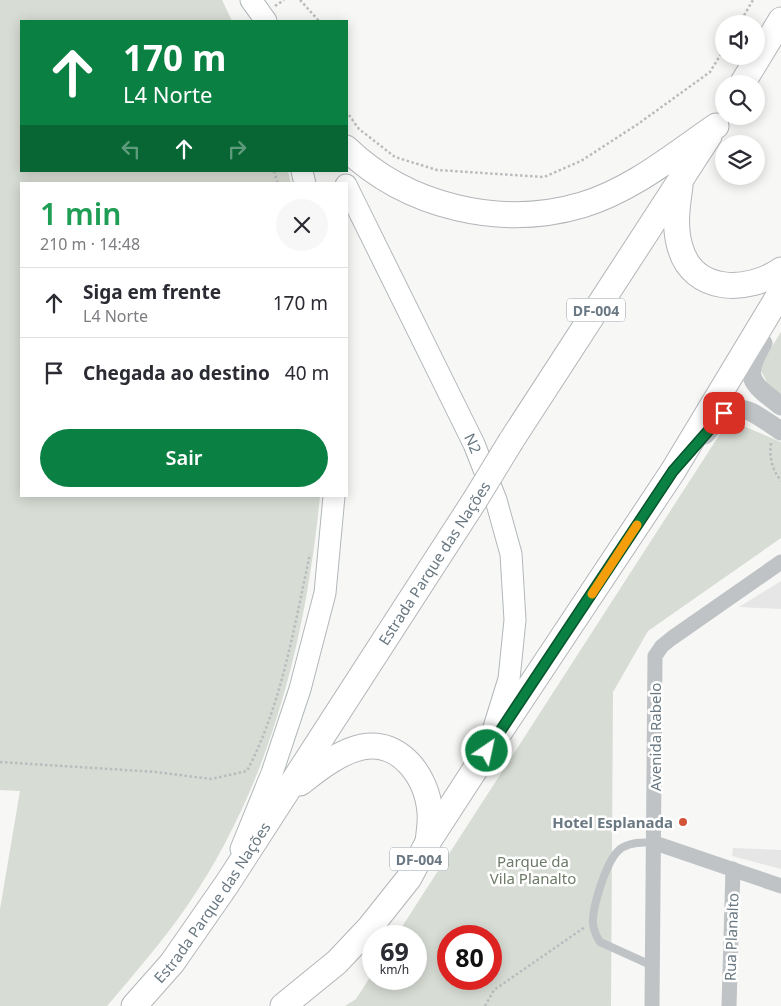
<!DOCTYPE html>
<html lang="pt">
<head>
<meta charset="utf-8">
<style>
	:root { --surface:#fff; --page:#f7f7f7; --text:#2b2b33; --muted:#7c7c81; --line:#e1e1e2; --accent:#0b8043 }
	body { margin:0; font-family:"Noto Sans",sans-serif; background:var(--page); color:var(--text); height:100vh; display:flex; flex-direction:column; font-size:19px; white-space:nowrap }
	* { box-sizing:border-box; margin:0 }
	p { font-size:16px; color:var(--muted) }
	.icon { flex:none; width:28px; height:28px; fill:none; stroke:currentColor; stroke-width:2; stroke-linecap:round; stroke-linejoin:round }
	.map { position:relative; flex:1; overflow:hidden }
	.details { position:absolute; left:20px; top:182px; width:328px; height:315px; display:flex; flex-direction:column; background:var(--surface); border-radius:0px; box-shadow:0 2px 12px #0003 }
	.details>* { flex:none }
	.guide { position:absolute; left:20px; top:20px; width:328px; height:152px; border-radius:0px; box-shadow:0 2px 12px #0003; background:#0b8043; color:#fff; overflow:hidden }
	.buttons { position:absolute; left:715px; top:15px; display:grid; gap:10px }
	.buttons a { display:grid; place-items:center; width:50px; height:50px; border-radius:50%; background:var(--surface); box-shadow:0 2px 12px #0003; font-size:25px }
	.speed { position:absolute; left:362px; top:925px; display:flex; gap:10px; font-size:25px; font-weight:700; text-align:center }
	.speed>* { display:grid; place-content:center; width:65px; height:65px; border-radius:50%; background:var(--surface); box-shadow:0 2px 12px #0003; line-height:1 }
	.speed small { font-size:12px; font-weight:400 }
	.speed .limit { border:8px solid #d22; background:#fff; color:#111 }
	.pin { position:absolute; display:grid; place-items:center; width:42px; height:42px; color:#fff; margin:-21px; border-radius:10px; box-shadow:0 2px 8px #0006 }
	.me { position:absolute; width:55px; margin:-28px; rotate:34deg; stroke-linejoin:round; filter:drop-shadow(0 0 4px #0008) }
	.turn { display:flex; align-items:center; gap:18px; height:105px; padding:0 20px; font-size:22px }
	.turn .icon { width:65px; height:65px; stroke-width:2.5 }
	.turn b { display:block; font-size:35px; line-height:42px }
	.lanes { display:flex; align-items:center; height:48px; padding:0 20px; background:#0003; justify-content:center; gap:25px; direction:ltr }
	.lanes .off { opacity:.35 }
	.round { display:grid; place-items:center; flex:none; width:52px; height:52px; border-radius:26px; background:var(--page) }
	.headline { display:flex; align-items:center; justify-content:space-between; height:85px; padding:0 20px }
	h1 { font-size:30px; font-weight:600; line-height:38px; color:#1e9e55 }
	.primary-button { display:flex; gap:10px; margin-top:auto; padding:10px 20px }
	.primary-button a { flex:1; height:58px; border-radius:30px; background:var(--accent); color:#fff; font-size:20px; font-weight:600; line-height:58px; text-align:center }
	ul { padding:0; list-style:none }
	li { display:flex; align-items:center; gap:15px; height:70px; padding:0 20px; border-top:1px solid var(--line) }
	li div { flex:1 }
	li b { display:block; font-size:19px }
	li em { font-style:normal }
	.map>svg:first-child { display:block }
	.built { fill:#e5e6e5 }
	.green { fill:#d7dcd4; fill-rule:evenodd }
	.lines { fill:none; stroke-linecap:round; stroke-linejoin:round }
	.secondary-casing { stroke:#b1b7ba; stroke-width:23 }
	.trunk-casing { stroke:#b2b6b9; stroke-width:27 }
	.path { stroke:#b9bcbe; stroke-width:2.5; stroke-dasharray:2.5 2.5; stroke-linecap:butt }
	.service { stroke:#bfc3c6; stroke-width:8 }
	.minor { stroke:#bfc3c6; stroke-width:15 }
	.tertiary { stroke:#bfc3c6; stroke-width:19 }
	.secondary { stroke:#fff; stroke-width:21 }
	.trunk { stroke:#fff; stroke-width:25 }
	.trunk-bridge-casing { stroke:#b2b6b9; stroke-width:27; stroke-linecap:butt }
	.trunk-bridge { stroke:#fff; stroke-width:25 }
	.route-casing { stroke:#07532c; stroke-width:12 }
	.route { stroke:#0b8043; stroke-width:9 }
	.slow { stroke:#f59e0b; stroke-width:9 }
	.poi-dot { fill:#d2553a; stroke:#fff; stroke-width:2 }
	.labels { text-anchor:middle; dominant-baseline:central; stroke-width:5; stroke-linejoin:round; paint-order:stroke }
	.shield { fill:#fff; stroke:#96a0a8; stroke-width:1 }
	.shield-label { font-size:14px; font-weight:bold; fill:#697882 }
	.street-label { font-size:15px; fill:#697882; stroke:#fff }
	.poi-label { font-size:15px; font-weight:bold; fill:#697882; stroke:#fff; text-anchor:end }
	.park-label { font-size:15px; fill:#6c7a67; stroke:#fff }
</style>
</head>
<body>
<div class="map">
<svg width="781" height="1006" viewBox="0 0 781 1006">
	<rect width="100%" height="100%" fill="#f7f7f5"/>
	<path class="built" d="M781,581V609L739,607Z
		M733,848L781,850V869L732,856Z"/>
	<path class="green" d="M0,0H222L232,21H21V171H288L291,184H21V496H320C306,639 270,786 187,906C163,941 135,973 107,1006H0V909L20,791L0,790Z
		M781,332V394L770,388L759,367Z
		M729,420L781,442V538L648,631L613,692L611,1006H345L356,999L374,971V979H416V936H396ZM449,936H491V979H449Z"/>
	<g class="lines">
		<defs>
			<g id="secondary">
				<path d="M251,0L266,21"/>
				<path d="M302,171L305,184"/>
				<path id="s1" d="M346,185L474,444L496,500L511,554L515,620L509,679L491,737"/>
				<path d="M241,849L272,773L300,689L325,593L334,496"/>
			</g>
			<g id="trunk">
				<path d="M742,84L781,20"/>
				<path d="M346,148C407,207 501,229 582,205C632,190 674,155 716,126"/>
				<path d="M680,186C677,207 674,226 680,247C693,294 748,293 781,270"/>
				<path d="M511,441L709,136"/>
				<path d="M300,783C318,769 339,752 362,747C400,739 427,777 430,812C431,822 429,833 428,842"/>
				<path id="s2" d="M134,1006L172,963L227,884L475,500"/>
				<path d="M283,1006L337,962L370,927L409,878L428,842L487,751L673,471L781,292"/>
			</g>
		</defs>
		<use href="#secondary" class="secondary-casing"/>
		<use href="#trunk" class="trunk-casing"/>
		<path class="path" d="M300,0L319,21
			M275,6L284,0
			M739,24L753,0
			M346,111L359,129L395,157L437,170L544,177L581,161L638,124L710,72L724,49
			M274,171L278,184
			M771,443C769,458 772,469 781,481
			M0,762L156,772L211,779L247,771C282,704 294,627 310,554
			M485,1006L494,990L585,927"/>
		<path class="service" d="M653,966L600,942C596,936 594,931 593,924C592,907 606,863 618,851C627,842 643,842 655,843"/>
		<path class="minor" d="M655,843L781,886
			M652,1006L655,656L662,646L672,638L781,562
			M729,1006L733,869"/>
		<path class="tertiary" d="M763,343C742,378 751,383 781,406
			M705,435C737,396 743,406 781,431"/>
		<use href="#secondary" class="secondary"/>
		<use href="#trunk" class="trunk"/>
		<defs>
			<path id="trunk-bridge" d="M475,500L511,441"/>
		</defs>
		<use href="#trunk-bridge" class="trunk-bridge-casing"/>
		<use href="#trunk-bridge" class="trunk-bridge"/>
	</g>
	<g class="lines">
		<defs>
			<path id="route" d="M487,751L673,471L724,413"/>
		</defs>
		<use href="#route" class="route-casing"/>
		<use href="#route" class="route"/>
		<path class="slow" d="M592,594L637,525"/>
	</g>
	<circle class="poi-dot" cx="683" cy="822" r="5"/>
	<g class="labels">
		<g class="shield">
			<rect x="567" y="298.5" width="58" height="23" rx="4"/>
			<rect x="390" y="847.5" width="58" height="23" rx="4"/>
		</g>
		<g class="shield-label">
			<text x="596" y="310">DF-004</text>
			<text x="419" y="859">DF-004</text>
		</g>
		<g class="street-label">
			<text stroke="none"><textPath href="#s1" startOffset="288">N2</textPath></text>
			<text transform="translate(434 563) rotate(-57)">Estrada Parque das Nações</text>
			<text transform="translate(655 737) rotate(-90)">Avenida Rabelo</text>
			<text stroke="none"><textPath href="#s2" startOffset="130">Estrada Parque das Nações</textPath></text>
			<text transform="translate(731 937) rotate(-88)">Rua Planalto</text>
		</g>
		<g class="poi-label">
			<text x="673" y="822">Hotel Esplanada</text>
		</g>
		<g class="park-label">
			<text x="533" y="861">Parque da<tspan x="533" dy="17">Vila Planalto</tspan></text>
		</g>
	</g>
</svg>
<div class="buttons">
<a><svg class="icon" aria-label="sound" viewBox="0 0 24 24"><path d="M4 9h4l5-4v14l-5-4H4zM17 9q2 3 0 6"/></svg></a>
<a><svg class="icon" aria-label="search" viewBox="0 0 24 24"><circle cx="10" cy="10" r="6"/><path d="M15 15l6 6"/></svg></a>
<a><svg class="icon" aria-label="layers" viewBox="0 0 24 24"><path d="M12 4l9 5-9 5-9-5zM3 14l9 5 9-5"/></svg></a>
</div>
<div class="speed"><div>69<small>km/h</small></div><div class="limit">80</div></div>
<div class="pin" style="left:724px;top:413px;background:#d93025"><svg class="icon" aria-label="arrive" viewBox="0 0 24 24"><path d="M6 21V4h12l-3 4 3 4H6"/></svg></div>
<svg class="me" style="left:487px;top:751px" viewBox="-20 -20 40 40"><circle r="17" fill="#0b8043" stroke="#fff" stroke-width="3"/><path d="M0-11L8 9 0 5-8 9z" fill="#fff"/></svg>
<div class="guide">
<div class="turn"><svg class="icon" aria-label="ahead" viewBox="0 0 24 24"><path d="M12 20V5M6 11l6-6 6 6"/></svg><div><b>170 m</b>L4 Norte</div></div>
<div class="lanes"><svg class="icon off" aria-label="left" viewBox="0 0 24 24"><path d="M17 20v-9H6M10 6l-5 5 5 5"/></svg><svg class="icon" aria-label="ahead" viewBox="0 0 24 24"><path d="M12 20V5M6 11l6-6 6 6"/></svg><svg class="icon off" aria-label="right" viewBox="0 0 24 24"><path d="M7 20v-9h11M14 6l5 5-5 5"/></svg></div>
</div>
<section class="details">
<div class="headline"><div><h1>1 min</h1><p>210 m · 14:48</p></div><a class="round"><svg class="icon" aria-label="close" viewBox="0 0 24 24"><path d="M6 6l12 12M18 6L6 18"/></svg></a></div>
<ul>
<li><svg class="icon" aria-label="ahead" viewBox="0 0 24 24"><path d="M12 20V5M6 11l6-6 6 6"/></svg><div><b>Siga em frente</b><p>L4 Norte</p></div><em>170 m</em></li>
<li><svg class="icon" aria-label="arrive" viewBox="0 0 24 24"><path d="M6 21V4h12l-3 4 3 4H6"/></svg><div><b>Chegada ao destino</b></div><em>40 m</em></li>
</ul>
<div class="primary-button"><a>Sair</a></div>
</section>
</div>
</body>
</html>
